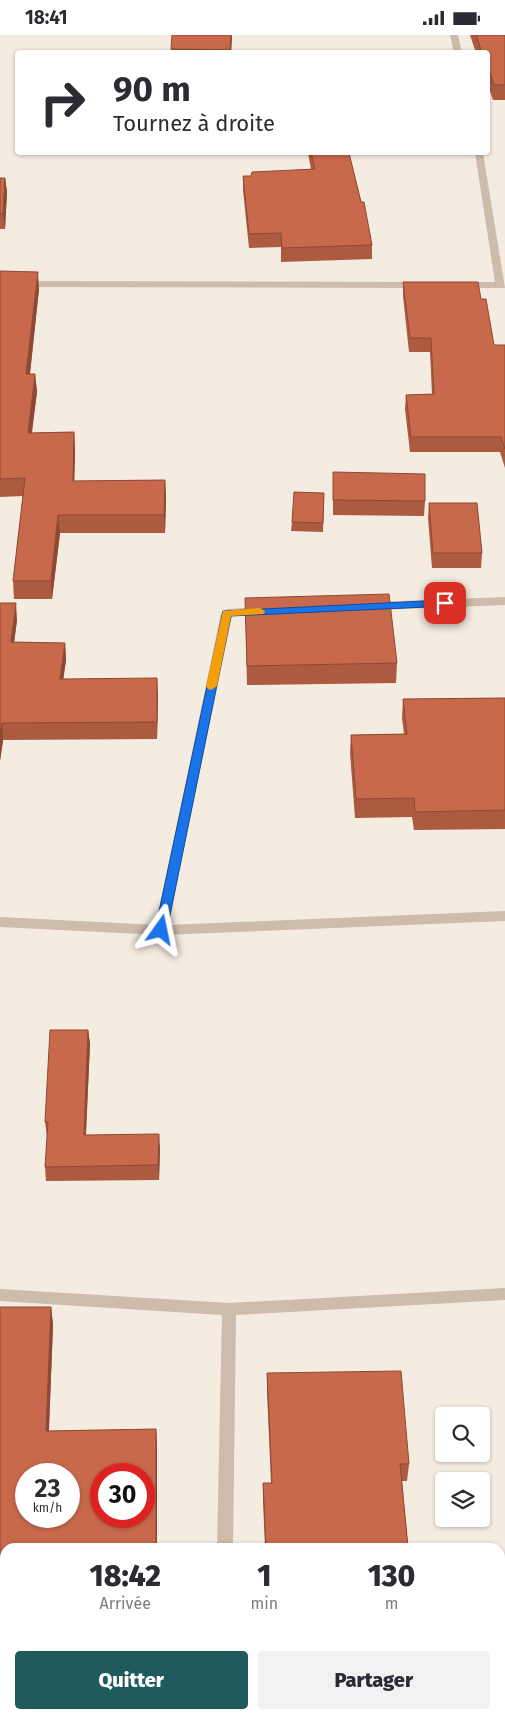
<!DOCTYPE html>
<html lang="fr">
<head>
<meta charset="utf-8">
<style>
	:root { --surface:#fff; --page:#f2f2f3; --text:#2b2b33; --muted:#7c7c81; --accent:#1f5a5e }
	body { margin:0; font-family:"Fira Sans",sans-serif; background:var(--page); color:var(--text); height:100vh; display:flex; flex-direction:column; font-size:19px; white-space:nowrap }
	* { box-sizing:border-box; margin:0 }
	p { font-size:16px; color:var(--muted) }
	.icon { flex:none; width:28px; height:28px; fill:none; stroke:currentColor; stroke-width:2; stroke-linecap:round; stroke-linejoin:round }
	.map { position:relative; flex:1; overflow:hidden }
	.panel { position:absolute; left:0px; top:1508px; width:505px; height:176px; display:flex; flex-direction:column; background:var(--surface); border-radius:15px 15px 0 0; box-shadow:0 1px 4px #0004 }
	.panel>* { flex:none }
	.hud { position:absolute; left:15px; top:15px; width:475px; height:105px; border-radius:5px; box-shadow:0 1px 4px #0004; background:#fff; color:var(--text); overflow:hidden }
	.controls { position:absolute; left:435px; top:1372px; display:grid; gap:10px }
	.controls a { display:grid; place-items:center; width:55px; height:55px; border-radius:5px; background:var(--surface); box-shadow:0 1px 4px #0004; font-size:25px }
	.speed { position:absolute; left:15px; top:1428px; display:flex; gap:10px; font-size:25px; font-weight:700; text-align:center }
	.speed>* { display:grid; place-content:center; width:65px; height:65px; border-radius:50%; background:var(--surface); box-shadow:0 1px 4px #0004; line-height:1 }
	.speed small { font-size:12px; font-weight:400 }
	.speed .limit { border:8px solid #d22; background:#fff; color:#111 }
	.pin { position:absolute; display:grid; place-items:center; width:42px; height:42px; color:#fff; margin:-21px; border-radius:10px; box-shadow:0 2px 8px #0006 }
	.me { position:absolute; width:55px; margin:-28px; rotate:12deg; stroke-linejoin:round; filter:drop-shadow(0 0 4px #0008) }
	.turn { display:flex; align-items:center; gap:18px; height:105px; padding:0 15px; font-size:22px }
	.turn .icon { width:65px; height:65px; stroke-width:2.5 }
	.turn b { display:block; font-size:35px; line-height:42px }
	.eta { display:flex; justify-content:space-evenly; align-items:center; height:85px; text-align:center }
	.eta b { font-size:30px; font-weight:800; line-height:35px }
	.cta { display:flex; gap:10px; margin-top:auto; padding:10px 15px }
	.cta a { flex:1; height:58px; border-radius:5px; background:var(--accent); color:#fff; font-size:20px; font-weight:800; line-height:58px; text-align:center }
	.cta a+a { background:var(--page); color:var(--text) }
	.status { display:flex; justify-content:space-between; align-items:center; height:35px; padding:0 25px; background:var(--surface); direction:ltr }
	.status svg { height:14px; fill:currentColor }
	.map>svg:first-child { display:block }
	.lines { fill:none; stroke-linecap:round; stroke-linejoin:round }
	.street { fill:#cdbbac; fill-rule:evenodd }
	.wall { fill:#ac5a40 }
	.shaded-wall { fill:#8c4a34 }
	.building { fill:#c8694b; stroke:#8c4a34; fill-rule:evenodd }
	.route { fill:#1a73e8; stroke:#114b97 }
	.slow { fill:#f59e0b }
</style>
</head>
<body>
<div class="status"><b>18:41</b><svg viewBox="0 0 49 12"><path d="M0 12V9h3v3zM5 12V6h3v6zM10 12V3h3v9zM15 12V0h3v12zM26 1h20v11H26zM47 4h2v5h-2z"/></svg></div>
<div class="map">
<svg width="505" height="1683" viewBox="0 0 505 1683">
	<rect width="100%" height="100%" fill="#f4ebe1"/>
	<g class="lines">
		<path class="street" d="M450,0H458L462,18H454Z
			M475,118H483L505,253H463L458,250L463,247H495Z
			M0,246L420,247L425,250L420,253L0,252Z
			M505,562V570L375,575L369,571L375,567Z
			M260,572L264,573L266,576L264,579L232,581L168,890L505,876V886L161,900L0,892V882L156,890L221,578L227,574Z
			M505,1253V1265L236,1280L233,1512H217L222,1280L0,1266V1254L229,1268Z
			M215,1679H231V1683H215Z"/>
	</g>
	<path class="wall" d="M232,0L231,18H171V14Z
		M470,0H505V65H493L488,50V18H476Z
		M308,118H349L372,210V224L281,227V212L249,213L243,155V141H251L311,134Z
		M0,143H5L7,157L5,194H0Z
		M0,236L39,254L30,339H35L37,357L32,398L74,397L75,415L74,446L165,445L166,463L165,498H60L52,564H14L13,546L23,461L0,462Z
		M403,247L481,264L494,310H505V433L500,417H410L405,374L406,360L432,359L430,317H409L403,261Z
		M333,437L425,466L424,481L333,480Z
		M324,458L323,497L291,496L292,487Z
		M429,468L482,518L481,533H432L428,483Z
		M245,563L397,628L396,648L247,650Z
		M0,568L17,585L14,607L65,608L66,625L63,644L158,660L157,704L3,705L0,726Z
		M505,663V794L414,795L412,782L355,783L350,718L351,700L404,699L402,683L403,664Z
		M88,995L90,1009L86,1100L160,1113L159,1145L46,1146L45,1132L47,1102L45,1087Z
		M0,1272H51L53,1290L49,1396L156,1394L157,1411V1512H5V1547H0Z
		M267,1338L409,1429L407,1446H402L408,1512H265L263,1465V1448H271L267,1356Z"/>
	<path class="shaded-wall" d="M231,0H232L231,18H230Z
		M5,143L7,157L5,194L3,179Z
		M38,237L39,254L28,356L26,339Z
		M35,339L37,357L29,416L28,398Z
		M74,397L75,415L74,464L73,446Z
		M165,445L166,463L165,498L164,480Z
		M58,480L60,498L52,564L51,546Z
		M16,568L17,585L12,624L11,607Z
		M65,608L66,625L61,661L60,644Z
		M157,643L158,660L157,704Z
		M2,688L3,705L0,726V698Z
		M88,995L90,1009L85,1114L84,1100Z
		M159,1099L160,1113L159,1145L158,1130Z
		M51,1272L53,1290L48,1413L46,1396Z
		M156,1394L157,1411V1512H156Z"/>
	<path class="building" d="M172,0H231L230,15L171,14Z
		M476,0H505V50H494L488,32V18H482Z
		M311,118H349L361,167H364L372,210L282,213L281,198L249,199L243,141H251L252,137L315,134Z
		M0,143H5L3,179H0Z
		M0,236L38,237L26,339H35L28,398L74,397L73,446L165,445L164,480H58L51,546H13L25,443L0,444Z
		M403,247H478L481,264H486L494,310H505V414L501,402H411L406,360L434,359L431,303H410Z
		M333,437L425,439V466L333,465Z
		M294,457L324,458L323,488L292,487Z
		M429,468H477L482,518H433Z
		M389,559L397,628L247,631L245,563Z
		M0,568H16L11,607L65,608L60,644L157,643V687L2,688L0,698Z
		M505,663V775L415,777L414,763L356,764L351,700L407,699L403,664Z
		M50,995H88L84,1100L159,1099L158,1130L45,1132L48,1087H45Z
		M0,1272H51L46,1396L156,1394V1512H5V1530H0ZM26,1439H69V1481H26ZM101,1439H144V1481H101Z
		M401,1336L409,1429H400L408,1512H266L263,1448H272L267,1338Z
		M5,1672V1679H103L164,1681V1683H0V1673Z"/>
	<path class="route" d="M445,565L449,566V571L231,581L167,895L165,898H157L155,895L223,576Z"/>
	<path class="slow" d="M260,573L265,576L264,579L231,581L217,651L211,655L208,654L206,651L223,576Z"/>
</svg>
<div class="controls">
<a><svg class="icon" aria-label="search" viewBox="0 0 24 24"><circle cx="10" cy="10" r="6"/><path d="M15 15l6 6"/></svg></a>
<a><svg class="icon" aria-label="layers" viewBox="0 0 24 24"><path d="M12 4l9 5-9 5-9-5zM3 14l9 5 9-5"/></svg></a>
</div>
<div class="speed"><div>23<small>km/h</small></div><div class="limit">30</div></div>
<div class="pin" style="left:445px;top:568px;background:#d93025"><svg class="icon" aria-label="arrive" viewBox="0 0 24 24"><path d="M6 21V4h12l-3 4 3 4H6"/></svg></div>
<svg class="me" style="left:161px;top:895px" viewBox="-20 -20 40 40"><path d="M0-17L14 15 0 8-14 15z" fill="#1a73e8" stroke="#fff" stroke-width="4"/></svg>
<div class="hud">
<div class="turn"><svg class="icon" aria-label="right" viewBox="0 0 24 24"><path d="M7 20v-9h11M14 6l5 5-5 5"/></svg><div><b>90 m</b>Tournez à droite</div></div>
</div>
<section class="panel">
<div class="eta">
<div><b>18:42</b><p>Arrivée</p></div>
<div><b>1</b><p>min</p></div>
<div><b>130</b><p>m</p></div>
</div>
<div class="cta"><a>Quitter</a><a>Partager</a></div>
</section>
</div>
</body>
</html>
